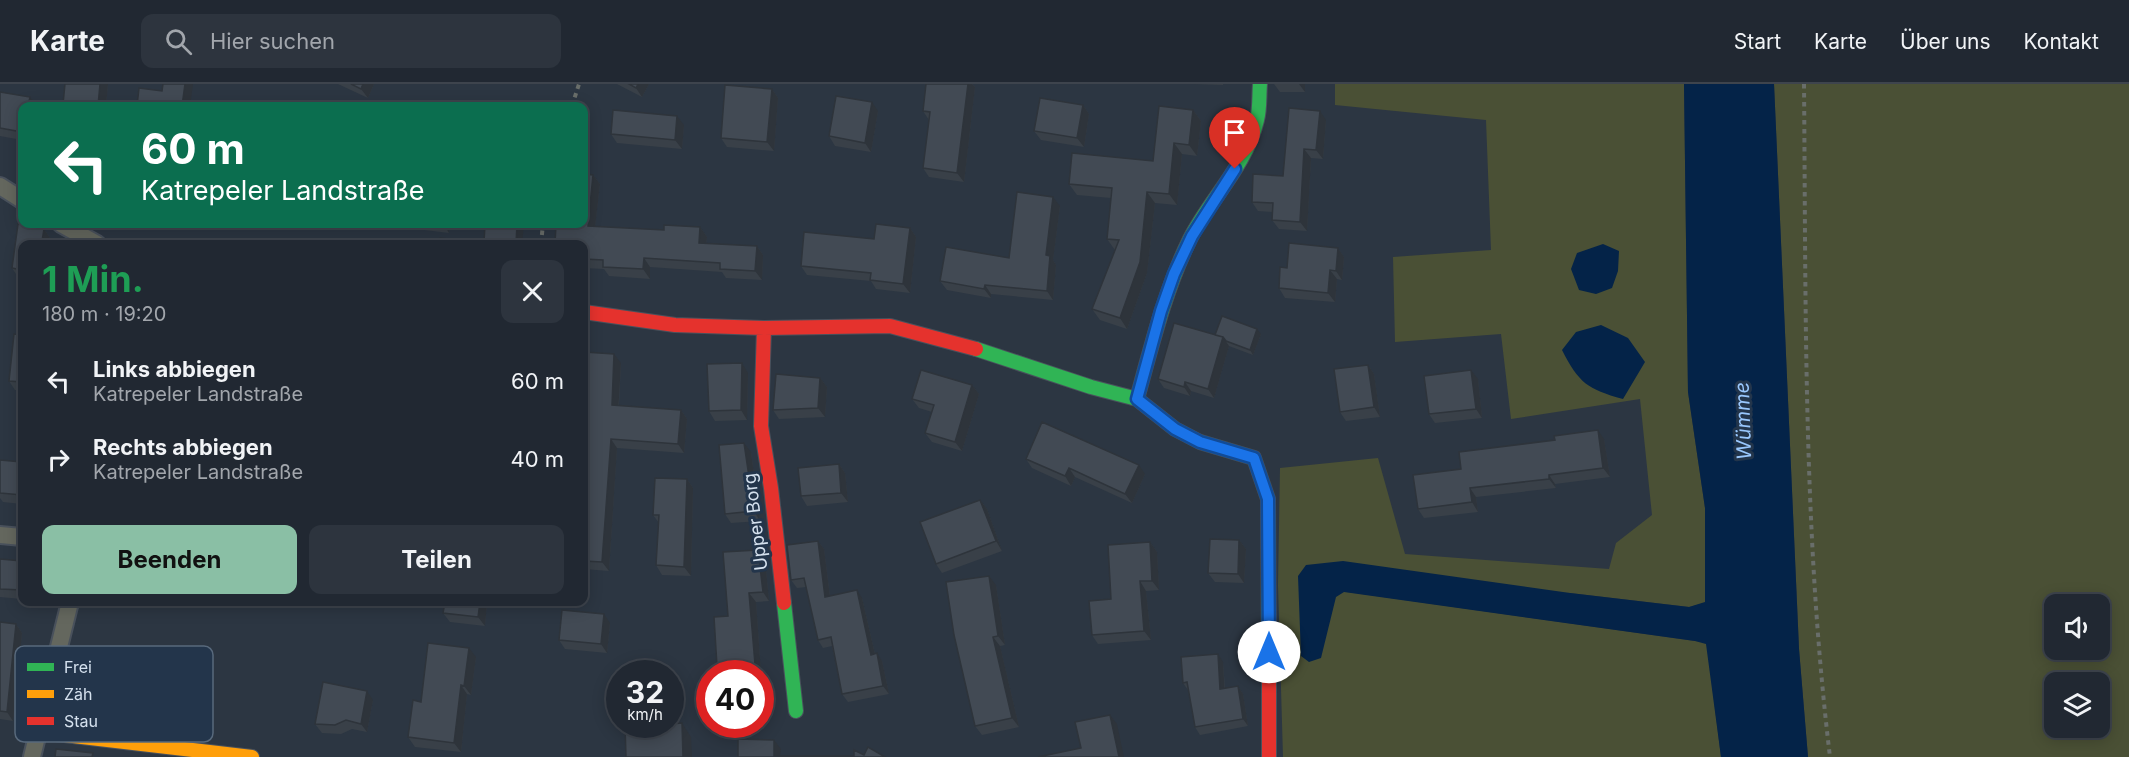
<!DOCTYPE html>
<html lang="de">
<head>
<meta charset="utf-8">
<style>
	:root { --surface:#212832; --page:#2d343e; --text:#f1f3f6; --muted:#a2a6ac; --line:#3e444d; --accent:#8abfa5 }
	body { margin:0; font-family:Inter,sans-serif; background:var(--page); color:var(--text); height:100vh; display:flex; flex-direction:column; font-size:22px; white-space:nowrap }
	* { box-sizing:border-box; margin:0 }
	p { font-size:20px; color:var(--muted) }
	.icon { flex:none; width:33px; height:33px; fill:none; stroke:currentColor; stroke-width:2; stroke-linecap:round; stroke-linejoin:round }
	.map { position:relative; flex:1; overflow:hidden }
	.drawer { position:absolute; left:18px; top:156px; width:570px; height:366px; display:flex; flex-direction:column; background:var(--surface); border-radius:12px; box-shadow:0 3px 15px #0003,0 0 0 2px var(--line) }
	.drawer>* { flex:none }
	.top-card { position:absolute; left:18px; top:18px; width:570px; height:126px; border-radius:12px; box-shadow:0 3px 15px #0003,0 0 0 2px var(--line); background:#0b6e4f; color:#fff; overflow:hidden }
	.controls { position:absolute; left:2044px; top:510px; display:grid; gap:12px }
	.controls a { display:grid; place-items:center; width:66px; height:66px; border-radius:12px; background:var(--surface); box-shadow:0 3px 15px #0003,0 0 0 2px var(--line); font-size:30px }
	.speed { position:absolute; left:606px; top:576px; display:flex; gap:12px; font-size:30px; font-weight:700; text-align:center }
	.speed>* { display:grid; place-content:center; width:78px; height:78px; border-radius:50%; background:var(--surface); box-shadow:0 3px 15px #0003,0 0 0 2px var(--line); line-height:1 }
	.speed small { font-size:15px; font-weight:400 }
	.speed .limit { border:9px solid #d22; background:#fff; color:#111 }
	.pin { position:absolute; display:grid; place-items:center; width:51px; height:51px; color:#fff; margin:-62px -26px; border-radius:50% 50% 50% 0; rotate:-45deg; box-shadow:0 0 6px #0007 }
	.pin .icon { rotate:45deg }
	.me { position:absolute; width:66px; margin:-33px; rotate:0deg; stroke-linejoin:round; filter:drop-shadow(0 0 4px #0008) }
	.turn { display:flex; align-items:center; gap:21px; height:126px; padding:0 24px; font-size:27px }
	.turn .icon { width:78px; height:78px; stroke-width:2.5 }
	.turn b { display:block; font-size:42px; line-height:51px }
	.round { display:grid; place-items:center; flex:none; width:63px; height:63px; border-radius:12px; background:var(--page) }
	.overview { display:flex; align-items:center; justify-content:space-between; height:102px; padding:0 24px }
	h1 { font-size:36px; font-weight:700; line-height:45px; color:#1e9e55 }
	.cta { display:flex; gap:12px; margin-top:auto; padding:12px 24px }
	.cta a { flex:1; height:69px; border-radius:12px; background:var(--accent); color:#111; font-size:24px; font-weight:700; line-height:69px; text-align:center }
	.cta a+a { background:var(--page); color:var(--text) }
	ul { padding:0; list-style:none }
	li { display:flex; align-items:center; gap:18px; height:78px; padding:0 24px }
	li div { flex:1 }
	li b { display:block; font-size:22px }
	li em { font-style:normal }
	header { display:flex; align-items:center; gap:36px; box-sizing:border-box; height:84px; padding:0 30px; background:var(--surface); border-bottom:2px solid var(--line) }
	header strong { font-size:28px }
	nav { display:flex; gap:33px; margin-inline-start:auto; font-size:21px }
	.search { width:420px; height:54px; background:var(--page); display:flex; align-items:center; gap:15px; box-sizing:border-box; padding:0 21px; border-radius:12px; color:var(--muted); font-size:22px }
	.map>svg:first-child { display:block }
	.green { fill:#4a5035; fill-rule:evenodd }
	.water { fill:#042348 }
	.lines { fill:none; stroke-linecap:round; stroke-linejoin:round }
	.street-casing { stroke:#49515c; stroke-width:20 }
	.fast-casing { stroke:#49515c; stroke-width:16 }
	.slow-casing { stroke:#49515c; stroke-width:16 }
	.jam-casing { stroke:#49515c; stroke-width:16 }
	.path { stroke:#696e6a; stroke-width:4; stroke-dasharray:4.5 4.5; stroke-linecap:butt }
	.street { stroke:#64675e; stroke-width:16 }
	.fast { stroke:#30b455; stroke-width:14 }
	.slow { stroke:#ff9f0a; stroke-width:14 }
	.jam { stroke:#e5322d; stroke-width:14 }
	.wall { fill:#394048 }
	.shaded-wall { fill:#2e343b }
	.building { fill:#424a54; stroke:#2e343b; stroke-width:1.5 }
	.route-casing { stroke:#114b97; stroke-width:15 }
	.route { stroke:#1a73e8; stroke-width:10 }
	.labels { text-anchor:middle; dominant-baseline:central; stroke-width:6; stroke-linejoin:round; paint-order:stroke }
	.street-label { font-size:18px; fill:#d5e1ee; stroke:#23354b }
	.water-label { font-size:20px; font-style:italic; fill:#99c7fd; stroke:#23354b }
	.key { fill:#23354b; stroke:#58697c; stroke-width:1.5 }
	.key-label { font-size:16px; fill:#d5e1ee }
</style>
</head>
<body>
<header>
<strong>Karte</strong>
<div class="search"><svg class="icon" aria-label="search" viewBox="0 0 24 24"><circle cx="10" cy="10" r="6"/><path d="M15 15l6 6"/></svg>Hier suchen</div>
<nav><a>Start</a><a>Karte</a><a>Über uns</a><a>Kontakt</a></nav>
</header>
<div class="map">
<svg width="2129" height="673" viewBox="0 0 2129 673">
	<rect width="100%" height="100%" fill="#2c3642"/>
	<path class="green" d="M1335,0H1684L1688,308L1705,424V519L1689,523L1570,509L1298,501L1695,557L1799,564L1774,0H2129V673H1808L1799,565L1707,560L1721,673H1283L1278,501L1280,384L1378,374L1405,470L1609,485L1616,459L1652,431L1640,315L1511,335L1501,250L1395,258L1393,173L1491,166L1486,36L1335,21ZM2055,520H2100V566H2055ZM2055,598H2100V644H2055Z"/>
	<path class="water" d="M1684,0H1774L1799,565L1808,673H1721L1706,560L1695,557L1344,508L1336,513L1321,574L1309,578L1301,572L1298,492L1306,481L1343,477L1570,509L1689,523L1705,518V424L1688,308Z
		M1603,160L1619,167L1618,187L1612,204L1596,210L1579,206L1571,185L1577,169Z
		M1601,241L1628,254L1645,278L1623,315C1587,305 1579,299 1562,266L1576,248Z"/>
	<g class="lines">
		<defs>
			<path id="street" d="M0,102L22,116
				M61,140L97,160
				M0,451L22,453
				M32,673L70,518"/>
			<path id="fast" d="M976,265L1091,303L1137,315L1175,345L1200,358L1254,374L1268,415L1269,588
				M1137,315C1152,260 1165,206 1190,155C1210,115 1246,82 1257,36C1260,25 1259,12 1260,0
				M784,519L796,627"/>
			<path id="slow" d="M39,648L252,673"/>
			<path id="jam" d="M584,228L675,241L764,244L890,242L976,265
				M764,244L761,342L771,404L784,519
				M1269,588V673"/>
		</defs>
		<use href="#street" class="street-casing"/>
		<use href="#fast" class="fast-casing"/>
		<use href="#slow" class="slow-casing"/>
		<use href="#jam" class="jam-casing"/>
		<path class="path" d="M1804,0C1806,224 1803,450 1830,673
			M572,22L579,0
			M541,160L543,140"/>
		<use href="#street" class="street"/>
		<use href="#fast" class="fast"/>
		<use href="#slow" class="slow"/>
		<use href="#jam" class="jam"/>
	</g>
	<path class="wall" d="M108,0L106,22H65L63,20Z
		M338,0H374L368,14Z
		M617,0H649L642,13Z
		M926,0H972L975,3L964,98L929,93L923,84L929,36L923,27Z
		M1194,0H1223V1Z
		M1274,0H1305V8H1280Z
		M772,5L778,14L774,67L727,63L721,54Z
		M0,8L30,13L36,22H22V56L0,52Z
		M1083,21L1089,30L1084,63L1041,56L1034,47Z
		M1193,26L1201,37L1197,72L1182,70L1177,121L1155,119L1147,189L1127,245L1100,236L1092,225L1115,166L1107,155L1111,114L1077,111L1069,100L1153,77Z
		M878,27L871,68L835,62L829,52Z
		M1326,36L1323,75L1311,74L1307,147L1279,145L1272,136L1273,128L1258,127L1252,118L1283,92Z
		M684,41L682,65L617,59L611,50Z
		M593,91L600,100L595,142L664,146L700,143L707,153L706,160L757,162L763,171L762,196L726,194L722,188L650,183V195L609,192L604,185L584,184V160Z
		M1060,122L1053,176L1056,181L1053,216L991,210V214L947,206L940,197L1009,174Z
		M18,140L44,145L50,154L49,160H22V194L18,193L12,184Z
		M397,140H450L449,149L400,143Z
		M910,144L916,153L910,209L876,205L871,197L807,191L801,182L874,155Z
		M1338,164L1344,173L1342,196L1337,195L1335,218L1285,214L1279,204L1287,184Z
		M1261,250L1253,271L1229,262L1214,314L1191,307L1190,312L1164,304L1158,295L1215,251Z
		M22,251V307L15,306L9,297Z
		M584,268L621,279L619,321L681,326L687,335L684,369L617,364L609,487L584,485Z
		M1368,281L1374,290L1380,333L1346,337L1340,328Z
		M748,289L747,336L715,337L709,327Z
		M820,294L827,303L825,333L779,335L773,326Z
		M1478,295L1482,334L1435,339L1429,330Z
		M972,301L979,310L962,367L932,358L925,349L932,328L919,324L912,315Z
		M1604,355L1610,393L1555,400L1556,404L1476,413L1478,428L1424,434L1418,425L1461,385Z
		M751,368L760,437L731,439L725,430Z
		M1026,375L1145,390L1132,419L1075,393L1071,402L1032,384Z
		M0,376L22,378V420L3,418L0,414Z
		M839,380L845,389L848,418L807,422L801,412Z
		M687,395L693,404L691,492L662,491L656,481L659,439L653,431Z
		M980,416L987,425L1002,467L942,489L936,480Z
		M1239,456L1246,465L1244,499L1215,498L1208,489Z
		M818,457L824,465L830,512L862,514L875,570L882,577L889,610L848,618L842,610L832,562L823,564L818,556L806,503L797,504L791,496Z
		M1150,458L1157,468L1159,506L1146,507L1151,556L1098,560L1092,551L1111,515Z
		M0,475L22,477V515L0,513Z
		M765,475L769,517L756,518L761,589L722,590L717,582L728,532Z
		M996,501L1005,561L1000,562L1019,643L982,651L975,642Z
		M445,518H487L485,542L450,538L443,529Z
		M0,538L16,540L22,549L13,637L0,635Z
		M610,539L607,569L565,565L559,556Z
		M476,573L471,611L467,610L461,668L415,663L408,653L421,618Z
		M1223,578L1225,604L1238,602L1243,610L1248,642L1200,651L1195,643L1188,606L1183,599Z
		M373,616L367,648L352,645L341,650L322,649L315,640Z"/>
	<path class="shaded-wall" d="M100,0H108L106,22H98Z
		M185,0H193L190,22H182Z
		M363,0H374L368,14L361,5Z
		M638,0H649L642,13L636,4Z
		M968,0H972L975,3L964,98L957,89Z
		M1299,0H1305V8Z
		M772,5L778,14L774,67L767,58Z
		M30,13L37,22H28Z
		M872,18L878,27L871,68L865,59Z
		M1083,21L1089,30L1084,63L1077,54Z
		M1193,26L1201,37L1197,72L1189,61Z
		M1320,27L1326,36L1323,75L1316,66Z
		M677,32L684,41L682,65L675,56Z
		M1174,59L1182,70L1177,121L1169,110Z
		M1304,65L1311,74L1307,147L1300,138Z
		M593,91L600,100L594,151L588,142Z
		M1147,108L1155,119L1147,189L1127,245L1120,234Z
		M1053,113L1060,122L1053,176L1056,181L1053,216L1047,207L1046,171Z
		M446,140H450L449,149L446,144Z
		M517,140H524L522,160H516Z
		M700,143L707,153L705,169L699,159Z
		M910,144L916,153L910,209L903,200Z
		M44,145L50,154L49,160H44L42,157Z
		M757,162L763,171L762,196L755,187Z
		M1338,164L1344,173L1342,196L1336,187Z
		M644,174L650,183V195L643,185Z
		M1330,186L1337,195L1335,218L1328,209Z
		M985,201L991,210V214L984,205Z
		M1257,245L1261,250L1253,271L1250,266Z
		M1223,253L1229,262L1214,314L1208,305Z
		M614,270L621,279L618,330L612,321Z
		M742,279L748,289L747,336L741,326Z
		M1368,281L1374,290L1380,333L1374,323Z
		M1471,286L1478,295L1482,334L1476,325Z
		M820,294L827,303L825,333L818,324Z
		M1185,298L1191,307L1190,312L1184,303Z
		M972,301L979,310L962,367L955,358Z
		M681,326L687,335L684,369L678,360Z
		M1598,346L1604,355L1610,393L1603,384Z
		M611,355L617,364L609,487L602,478Z
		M744,359L751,368L760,437L754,427Z
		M839,380L845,389L848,418L841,409Z
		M1139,381L1145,390L1132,419L1125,410Z
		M1069,384L1075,393L1071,402L1065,392Z
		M1549,391L1555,400L1556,404L1549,395Z
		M687,395L693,404L691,492L684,483Z
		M1470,404L1476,413L1478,428L1472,418Z
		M980,416L987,425L1002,467L996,457Z
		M1239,456L1246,465L1244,499L1238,490Z
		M818,457L824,465L831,521L825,513Z
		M1150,458L1157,468L1159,506L1152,497Z
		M758,466L765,475L769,517L763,508Z
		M989,492L996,501L1005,561L998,552Z
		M1140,497L1146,507L1151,556L1144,547Z
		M857,506L862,514L877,579L871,571Z
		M749,509L756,518L761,589L755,580Z
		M480,518H487L485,542L478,533Z
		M604,530L610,539L607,569L601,560Z
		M16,540L22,549L13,637L7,628Z
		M993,553L1000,562L1019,643L1012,634Z
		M469,564L476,573L471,611L464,602Z
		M877,569L882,577L889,610L883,602Z
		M1218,570L1223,578L1225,613L1220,605Z
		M461,601L467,610L461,668L454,659Z
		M1238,602L1243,610L1248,642L1243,635Z
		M367,607L373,616L367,648L361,640Z
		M1110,631L1117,640L1124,673H1119Z
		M682,639L691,653L692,673H683Z
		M774,656L781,665L780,673H774Z"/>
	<path class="building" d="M65,0H100L98,22L63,20Z
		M163,0H185L182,22H137L139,4L162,7Z
		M351,0H363L361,5Z
		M629,0H638L636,4Z
		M926,0H968L957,89L923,84L930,28L923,27Z
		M725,1L772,5L767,58L721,54Z
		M0,8L30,13L28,22H22V48L0,44Z
		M836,12L872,18L865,59L829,52Z
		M1040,14L1083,21L1077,54L1034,47Z
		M1159,22L1193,26L1189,61L1174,59L1169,110L1147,108L1140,178L1120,234L1092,225L1119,156L1107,155L1112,104L1069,100L1072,69L1153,77Z
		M1289,24L1320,27L1316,66L1304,65L1300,138L1272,136L1273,119L1252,118L1253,90L1283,92Z
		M613,26L677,32L675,56L611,50Z
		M584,90L593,91L588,142L664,146V141L700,143L699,159L757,162L755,187L720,185V179L644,174L643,185L603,183V176L584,175V160H555L556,140H584Z
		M1017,108L1053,113L1046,171L1050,172L1047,207L985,201L984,205L940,197L946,163L1009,174Z
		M18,140L44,145L42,157L48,160H22V186L12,184Z
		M407,140H446V144Z
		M485,140H517L516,160H439L440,154L484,159Z
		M876,140L910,144L903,200L870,196L871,189L801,182L804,148L874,155Z
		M1289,159L1338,164L1336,187L1330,186L1328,209L1279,204L1280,183L1287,184Z
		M1222,232L1257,245L1250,266L1226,257L1223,253L1215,251Z
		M1174,239L1223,253L1208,305L1185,298L1184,303L1158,295Z
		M14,250L22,251V298L9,297Z
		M584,268L614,270L612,321L681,326L678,360L611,355L602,478L584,477Z
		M742,279L741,326L709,327L707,280Z
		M1368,281L1374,323L1340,328L1334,285Z
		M921,286L972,301L955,358L925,349L934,321L912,315Z
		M1471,286L1476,325L1429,330L1424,292Z
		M776,290L820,294L818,324L773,326Z
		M1042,338L1139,381L1125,410L1069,384L1065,392L1026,375Z
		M1598,346L1603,384L1549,391V395L1470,404L1472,418L1418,425L1413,391L1461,385L1459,368L1555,356L1554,352Z
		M744,359L754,427L725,430L719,361Z
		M0,376L22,378V411L0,409Z
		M839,380L841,409L801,412L798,384Z
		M655,394L687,395L684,483L656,481L659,431H653Z
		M980,416L996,457L936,480L920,438Z
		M1210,455L1239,456L1238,490L1208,489Z
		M818,457L825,513L857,506L871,571L877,569L883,602L842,610L831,553L818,556L804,494L791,496L787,461Z
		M1150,458L1152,497H1140L1144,547L1092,551L1089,517L1111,515L1108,461Z
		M758,466L763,508L749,509L755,580L717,582L714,533L728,532L723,468Z
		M0,475L22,477V506L0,505Z
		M989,492L998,552L993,553L1012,634L975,642L954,551L946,498Z
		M445,518H480L478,533L443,529Z
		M562,526L604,530L601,560L559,556Z
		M0,538L16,540L7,628L0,627Z
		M428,559L469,564L464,602L461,601L454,659L408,653L413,616L421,618Z
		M1218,570L1220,605L1238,602L1243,635L1195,643L1187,598L1183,599L1181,573Z
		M323,598L367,607L361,640L346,636L335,641L315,640Z
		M1110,631L1119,673H1038L1081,664L1075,638Z
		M682,639L683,673H626L625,641L670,640Z
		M738,655L774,656V672H854V666L864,671L868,663L885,673H738Z
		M56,665L93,669L92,673H55Z"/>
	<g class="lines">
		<defs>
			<path id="route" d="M1235,85L1192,152L1174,190L1161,227L1137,315L1175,345L1200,358L1254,374L1268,415L1269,568"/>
		</defs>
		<use href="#route" class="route-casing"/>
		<use href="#route" class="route"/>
	</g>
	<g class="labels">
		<g class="street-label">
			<text transform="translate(755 438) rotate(-97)">Upper Borg</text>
		</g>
		<g class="water-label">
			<text transform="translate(1743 337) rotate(-92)">Wümme</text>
		</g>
	</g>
	<rect x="15" y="562" width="198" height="96" rx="9" class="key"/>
	<rect x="27" y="579" width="27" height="8" fill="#30b455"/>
	<rect x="27" y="606" width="27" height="8" fill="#ff9f0a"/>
	<rect x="27" y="633" width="27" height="8" fill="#e5322d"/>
	<g class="key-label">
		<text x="64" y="589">Frei</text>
		<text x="64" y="616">Zäh</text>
		<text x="64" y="643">Stau</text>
	</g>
</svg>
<div class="controls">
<a><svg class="icon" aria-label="sound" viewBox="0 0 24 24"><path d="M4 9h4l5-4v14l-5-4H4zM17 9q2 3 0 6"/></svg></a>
<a><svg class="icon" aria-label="layers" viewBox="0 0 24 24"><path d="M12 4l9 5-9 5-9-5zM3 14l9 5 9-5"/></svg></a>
</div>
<div class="speed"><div>32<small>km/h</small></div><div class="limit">40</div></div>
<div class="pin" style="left:1235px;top:85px;background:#d93025"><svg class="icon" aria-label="arrive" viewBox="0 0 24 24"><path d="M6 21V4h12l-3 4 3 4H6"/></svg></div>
<svg class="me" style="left:1269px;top:568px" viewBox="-20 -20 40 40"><circle r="19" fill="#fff"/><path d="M0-13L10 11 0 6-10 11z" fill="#1a73e8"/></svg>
<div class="top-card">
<div class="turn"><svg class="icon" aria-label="left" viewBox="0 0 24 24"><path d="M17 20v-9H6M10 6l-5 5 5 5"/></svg><div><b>60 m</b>Katrepeler Landstraße</div></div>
</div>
<section class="drawer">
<div class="overview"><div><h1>1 Min.</h1><p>180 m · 19:20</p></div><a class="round"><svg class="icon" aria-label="close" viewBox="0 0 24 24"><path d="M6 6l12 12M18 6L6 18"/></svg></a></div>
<ul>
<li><svg class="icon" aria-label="left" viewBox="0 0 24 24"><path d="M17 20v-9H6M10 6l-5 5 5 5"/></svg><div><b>Links abbiegen</b><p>Katrepeler Landstraße</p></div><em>60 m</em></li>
<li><svg class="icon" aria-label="right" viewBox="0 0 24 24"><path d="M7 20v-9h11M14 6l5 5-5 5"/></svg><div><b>Rechts abbiegen</b><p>Katrepeler Landstraße</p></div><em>40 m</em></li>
</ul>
<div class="cta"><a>Beenden</a><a>Teilen</a></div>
</section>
</div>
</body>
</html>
